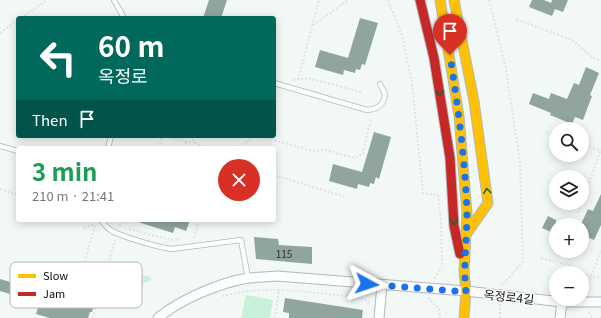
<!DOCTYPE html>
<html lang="en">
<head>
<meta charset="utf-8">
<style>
	:root { --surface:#fff; --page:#f6f6f6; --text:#222; --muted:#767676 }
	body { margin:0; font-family:Georgia,"Noto Sans KR",serif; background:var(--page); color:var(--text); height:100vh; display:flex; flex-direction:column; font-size:15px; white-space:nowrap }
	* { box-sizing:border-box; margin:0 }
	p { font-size:13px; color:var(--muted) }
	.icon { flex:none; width:22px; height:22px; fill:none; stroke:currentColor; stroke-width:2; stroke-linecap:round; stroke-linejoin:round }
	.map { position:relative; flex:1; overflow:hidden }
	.panel { position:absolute; left:16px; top:146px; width:260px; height:76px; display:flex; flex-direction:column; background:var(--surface); border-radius:4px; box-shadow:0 2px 10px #0003 }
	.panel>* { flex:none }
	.top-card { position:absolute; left:16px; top:16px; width:260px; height:122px; border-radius:4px; box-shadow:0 2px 10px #0003; background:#00695c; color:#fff; overflow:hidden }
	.controls { position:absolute; left:549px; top:122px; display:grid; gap:8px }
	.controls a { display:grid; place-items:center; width:40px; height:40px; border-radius:50%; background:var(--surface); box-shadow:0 2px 10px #0003; font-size:20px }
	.pin { position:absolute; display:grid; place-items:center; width:34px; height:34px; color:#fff; margin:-41px -17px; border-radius:50% 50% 50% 0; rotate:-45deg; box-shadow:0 0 4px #0007 }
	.pin .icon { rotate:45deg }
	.me { position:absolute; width:44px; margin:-22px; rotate:95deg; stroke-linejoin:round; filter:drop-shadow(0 0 3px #0008) }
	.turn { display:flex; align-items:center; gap:14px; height:84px; padding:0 16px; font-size:18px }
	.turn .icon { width:52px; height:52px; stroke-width:2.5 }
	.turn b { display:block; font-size:28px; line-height:34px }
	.then { display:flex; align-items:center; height:38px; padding:0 16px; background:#0003; gap:8px; font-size:15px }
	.round { display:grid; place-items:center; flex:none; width:42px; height:42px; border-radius:21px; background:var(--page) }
	.summary { display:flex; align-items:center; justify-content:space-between; height:68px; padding:0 16px }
	h1 { font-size:24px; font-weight:700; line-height:30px; color:#1e9e55 }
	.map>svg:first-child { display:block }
	.green { fill:#c9f0db }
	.building { fill:#90a69c }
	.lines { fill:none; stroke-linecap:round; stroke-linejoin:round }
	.lane-casing { stroke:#b4b9b6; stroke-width:6 }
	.street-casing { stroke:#b4b9b6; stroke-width:11 }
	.slow-casing { stroke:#b4b9b6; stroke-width:11 }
	.jam-casing { stroke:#b4b9b6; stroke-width:11 }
	.path { stroke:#e1e2e1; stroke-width:2; stroke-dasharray:2 2; stroke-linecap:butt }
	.lane { stroke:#fdfefe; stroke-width:4.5 }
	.street { stroke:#fdfefe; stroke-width:9 }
	.slow { stroke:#ffc107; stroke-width:9 }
	.jam { stroke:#c62828; stroke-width:9 }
	.oneway { stroke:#2a5e2e }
	.route { stroke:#1a73e8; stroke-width:7; stroke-dasharray:0 12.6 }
	.labels { text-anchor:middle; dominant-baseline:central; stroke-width:3; stroke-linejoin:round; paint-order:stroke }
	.number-label { font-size:10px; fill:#2b322f }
	.street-label { font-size:12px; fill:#090c0b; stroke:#fff }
	.key { fill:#fff; stroke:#b5b6b6; stroke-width:1 }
	.key-label { font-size:11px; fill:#090c0b }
</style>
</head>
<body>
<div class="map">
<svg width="601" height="318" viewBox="0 0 601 318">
	<rect width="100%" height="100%" fill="#f2f8f5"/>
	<path class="green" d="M132,272H134L150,277L151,280L126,290L124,287L127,276Z
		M246,295L273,300L270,318H241Z"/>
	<path class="building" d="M209,0H227L221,18H203Z
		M532,0H544L551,3L552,0H568L563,12L555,9L552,16L529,7Z
		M360,18L378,23L365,65L362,64L360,70L356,69L355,73L344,70L343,75L315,67L320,50L348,58Z
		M586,67L599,73L590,95L592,96L583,120L575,117L572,124L550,115L551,113L529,104L533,93L549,99L551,93L567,99L574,83L579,85Z
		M374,132L391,137L379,179L376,177L374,184L370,183L369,187L358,184L357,189L329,181L333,164L362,172Z
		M601,194V225L594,240L582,235V222L588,209L593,211Z
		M548,216L556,220V234L542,228Z
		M138,220H190L186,231L175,227L173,233L138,222Z
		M254,237L278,239L279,245L312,247V264L256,259Z
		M87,267L94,270L93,273L102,276L92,312H90L88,318H50L36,314L41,298L75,308Z
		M0,279L21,285L26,282L32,293L26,296L20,297L0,291Z
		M285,298L363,310L362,318H289V313L283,312Z"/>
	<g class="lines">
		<defs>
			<path id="lane" d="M114,0L124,18
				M274,83L367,110C378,109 384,105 385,94L380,84
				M0,146L18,151
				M108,148L111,136
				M101,220C104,224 107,228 112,231C126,238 157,247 172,249L241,240L248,278"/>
			<path id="street" d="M158,318C179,300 221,282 249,278C258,277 267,277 277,276L466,291L562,302H601
				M379,318L382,285
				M560,318L562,302"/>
			<path id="slow" d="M440,0L459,116L467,213L464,272L466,291L464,318
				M454,0L474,101L488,203L465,236"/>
			<path id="jam" d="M420,0L434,58L450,158L454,226L460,254"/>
		</defs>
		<use href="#lane" class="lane-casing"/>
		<use href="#street" class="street-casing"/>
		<use href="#slow" class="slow-casing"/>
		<use href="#jam" class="jam-casing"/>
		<path class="path" d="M388,0L402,36L412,83L423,193L438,195L441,220L442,267L434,279
			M489,0L506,69L520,163L523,261L508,279L501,285
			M21,18L47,0
			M516,19L572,40C584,48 585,55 601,61
			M313,25L348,0
			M0,33L18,20
			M293,80L307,78L361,92
			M298,80L319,0
			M274,118L275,117
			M546,132L556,135
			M166,136L197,144
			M190,136C195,145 203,146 212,148
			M259,136L313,151L326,150L354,158L360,155L363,153L371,119
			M582,144L600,150
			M159,148L162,136
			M184,148L186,141
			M235,148L242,145L255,136
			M274,175L345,197
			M0,189L18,195
			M582,202L601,149
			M578,213L582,203
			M119,226L124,220
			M84,229L90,225H95
			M129,229L171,240L181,239
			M194,238L199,220
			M541,258L568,265L591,277H601
			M586,291L601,250
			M76,293L95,225
			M222,296C268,284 311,293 357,297L366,300L370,304
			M429,297V299L439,309L440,318
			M589,312L592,318
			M93,318L115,240
			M275,318L279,290
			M500,318V304
			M600,318H601"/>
		<use href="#lane" class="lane"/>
		<use href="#street" class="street"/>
		<use href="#slow" class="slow"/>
		<use href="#jam" class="jam"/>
	</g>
	<defs><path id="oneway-chevron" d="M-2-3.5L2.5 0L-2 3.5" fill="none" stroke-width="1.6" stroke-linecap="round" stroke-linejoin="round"/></defs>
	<g class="oneway">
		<use href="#oneway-chevron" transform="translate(440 93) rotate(81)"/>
		<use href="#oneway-chevron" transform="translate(487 191) rotate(-97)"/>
		<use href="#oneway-chevron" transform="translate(454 222) rotate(85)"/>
	</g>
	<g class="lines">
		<path class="route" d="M367,284L466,292C463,265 467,239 467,212C465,159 458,107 450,55"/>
	</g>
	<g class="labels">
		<g class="number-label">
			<text x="284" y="253">115</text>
		</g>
		<g class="street-label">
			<text transform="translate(509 296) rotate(6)">옥정로4길</text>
		</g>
	</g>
	<rect x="10" y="262" width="132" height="46" rx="6" class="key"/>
	<rect x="18" y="274" width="18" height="4" fill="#ffc107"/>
	<rect x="18" y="292" width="18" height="4" fill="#c62828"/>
	<g class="key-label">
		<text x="43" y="280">Slow</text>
		<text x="43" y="298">Jam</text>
	</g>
</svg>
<div class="controls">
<a><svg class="icon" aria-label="search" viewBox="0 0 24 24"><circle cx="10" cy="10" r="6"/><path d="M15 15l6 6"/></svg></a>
<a><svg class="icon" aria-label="layers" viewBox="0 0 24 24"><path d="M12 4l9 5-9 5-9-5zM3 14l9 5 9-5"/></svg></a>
<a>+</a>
<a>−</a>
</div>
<div class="pin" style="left:450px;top:55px;background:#d93025"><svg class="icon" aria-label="arrive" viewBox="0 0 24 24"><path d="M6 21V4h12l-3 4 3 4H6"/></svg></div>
<svg class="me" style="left:367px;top:284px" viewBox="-20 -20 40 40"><path d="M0-17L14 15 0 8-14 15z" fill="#1a73e8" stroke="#fff" stroke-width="4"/></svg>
<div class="top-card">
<div class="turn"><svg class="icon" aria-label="left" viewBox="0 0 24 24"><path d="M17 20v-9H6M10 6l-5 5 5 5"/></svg><div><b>60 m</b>옥정로</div></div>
<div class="then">Then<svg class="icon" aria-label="arrive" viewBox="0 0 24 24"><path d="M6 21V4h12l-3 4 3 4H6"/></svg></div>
</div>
<section class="panel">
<div class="summary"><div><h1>3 min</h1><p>210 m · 21:41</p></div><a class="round" style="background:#d93025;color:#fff"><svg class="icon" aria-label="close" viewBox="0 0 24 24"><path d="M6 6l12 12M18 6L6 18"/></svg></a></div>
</section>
</div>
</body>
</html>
